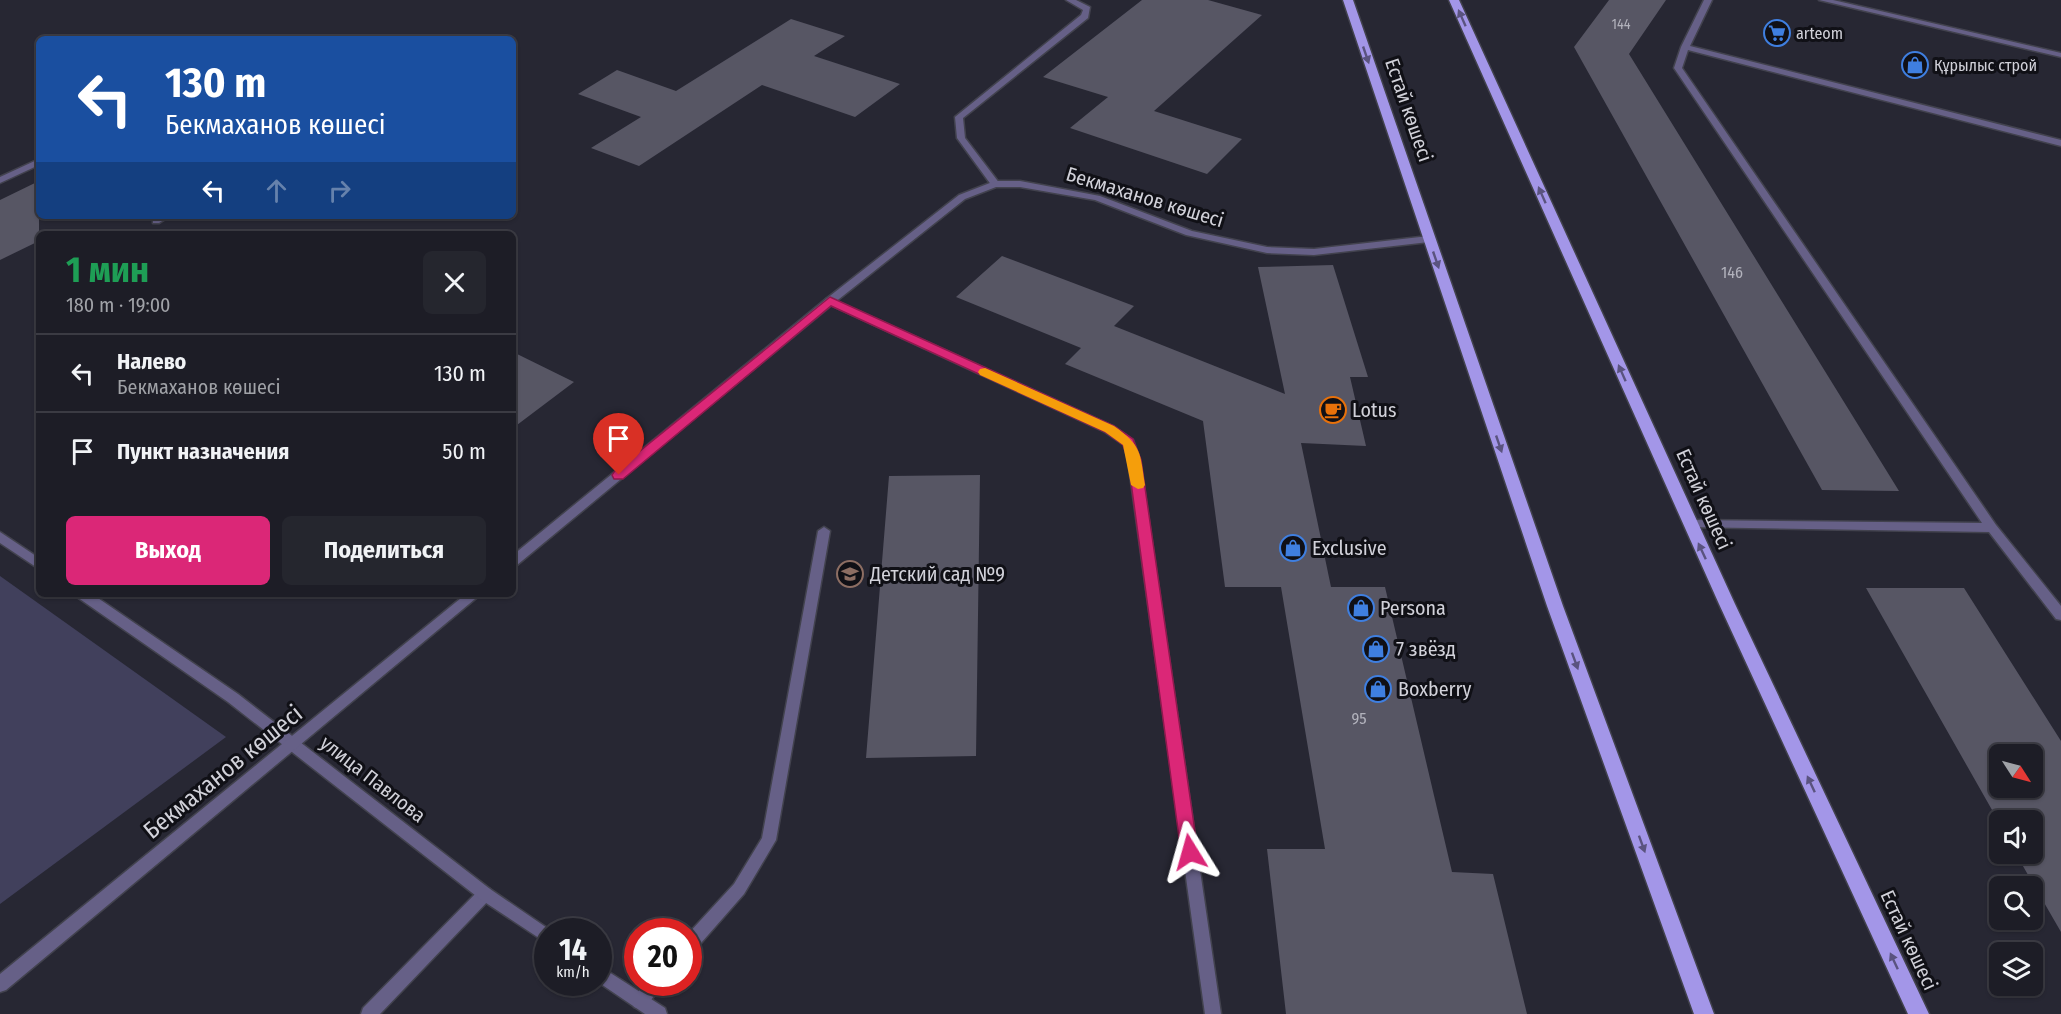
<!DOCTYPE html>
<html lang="ru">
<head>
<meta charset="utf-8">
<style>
	:root { --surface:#1d1d26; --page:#25262e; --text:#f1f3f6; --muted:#a0a2a7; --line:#3b3b43; --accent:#db2777 }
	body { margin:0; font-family:"Fira Sans Condensed",sans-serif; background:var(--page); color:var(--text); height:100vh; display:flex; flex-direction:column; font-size:22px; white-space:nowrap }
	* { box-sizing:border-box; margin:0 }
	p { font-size:20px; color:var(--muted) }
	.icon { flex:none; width:33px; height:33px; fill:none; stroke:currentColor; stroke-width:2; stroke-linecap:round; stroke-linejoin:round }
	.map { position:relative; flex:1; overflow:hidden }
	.details { position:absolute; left:36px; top:231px; width:480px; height:366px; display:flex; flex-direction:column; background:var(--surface); border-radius:9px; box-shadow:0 2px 4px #0004,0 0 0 2px var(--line) }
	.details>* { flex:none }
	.top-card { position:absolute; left:36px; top:36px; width:480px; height:183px; border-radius:9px; box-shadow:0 2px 4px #0004,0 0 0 2px var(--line); background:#1a4fa0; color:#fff; overflow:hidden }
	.needle { width:39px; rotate:126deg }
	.controls { position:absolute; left:1989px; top:744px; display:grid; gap:12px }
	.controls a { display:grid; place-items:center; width:54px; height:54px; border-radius:9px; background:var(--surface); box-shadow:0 2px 4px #0004,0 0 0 2px var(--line); font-size:30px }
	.speed { position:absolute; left:534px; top:918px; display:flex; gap:12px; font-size:30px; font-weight:700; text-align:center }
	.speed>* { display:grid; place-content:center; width:78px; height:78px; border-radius:50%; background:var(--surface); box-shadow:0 2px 4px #0004,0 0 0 2px var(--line); line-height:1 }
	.speed small { font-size:15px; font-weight:400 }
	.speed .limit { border:9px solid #d22; background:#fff; color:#111 }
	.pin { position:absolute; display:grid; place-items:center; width:51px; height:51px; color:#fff; margin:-62px -26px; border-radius:50% 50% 50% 0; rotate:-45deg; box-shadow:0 0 6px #0007 }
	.pin .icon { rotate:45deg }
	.me { position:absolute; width:66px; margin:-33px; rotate:352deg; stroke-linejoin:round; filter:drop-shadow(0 0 4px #0008) }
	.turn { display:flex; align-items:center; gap:21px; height:126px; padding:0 30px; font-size:27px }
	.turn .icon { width:78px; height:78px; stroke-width:2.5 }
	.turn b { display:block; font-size:42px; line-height:51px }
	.lanes { display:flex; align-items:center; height:57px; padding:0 30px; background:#0003; justify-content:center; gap:30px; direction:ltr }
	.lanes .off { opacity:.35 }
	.round { display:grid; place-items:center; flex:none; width:63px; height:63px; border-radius:9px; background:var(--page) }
	.overview { display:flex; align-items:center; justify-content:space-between; height:102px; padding:0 30px }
	h1 { font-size:36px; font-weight:700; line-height:45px; color:#1e9e55 }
	.cta { display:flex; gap:12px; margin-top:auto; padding:12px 30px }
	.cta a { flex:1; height:69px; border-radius:9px; background:var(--accent); color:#fff; font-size:24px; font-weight:700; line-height:69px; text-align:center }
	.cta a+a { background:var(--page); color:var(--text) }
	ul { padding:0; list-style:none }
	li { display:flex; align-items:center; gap:18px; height:78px; padding:0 30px; border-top:2px solid var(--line) }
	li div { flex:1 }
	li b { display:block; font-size:22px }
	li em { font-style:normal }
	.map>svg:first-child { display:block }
	.green { fill:#41405c }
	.building { fill:#575664; fill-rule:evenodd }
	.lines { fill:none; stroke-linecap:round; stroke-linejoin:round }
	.service-casing { stroke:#42424e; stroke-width:3 }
	.minor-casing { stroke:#42424e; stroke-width:3 }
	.tertiary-casing { stroke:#42424e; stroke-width:3 }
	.primary-casing { stroke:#42424e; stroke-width:3 }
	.service { fill:#666087; fill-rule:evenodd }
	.minor { fill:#666087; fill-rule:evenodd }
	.tertiary { fill:#666087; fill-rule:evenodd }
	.primary { fill:#a396e8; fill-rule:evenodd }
	.oneway { fill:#5a537f }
	.route { fill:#db2777; stroke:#8e194d; stroke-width:1.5 }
	.slow { fill:#f59e0b }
	.labels { text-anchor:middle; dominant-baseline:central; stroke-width:6; stroke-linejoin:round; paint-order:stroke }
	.far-number-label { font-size:14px; fill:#b2b2bc }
	.far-poi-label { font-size:16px; fill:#d1d1d9; stroke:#101016; text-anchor:start }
	.number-label { font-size:16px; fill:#b2b2bc }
	.street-label { font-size:20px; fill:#d1d1d9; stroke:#101016 }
	.poi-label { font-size:20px; fill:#d1d1d9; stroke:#101016; text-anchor:start }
	.near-street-label { font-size:24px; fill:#d1d1d9; stroke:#101016 }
</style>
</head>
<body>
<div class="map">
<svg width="2061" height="1014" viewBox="0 0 2061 1014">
	<rect width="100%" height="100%" fill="#272733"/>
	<path class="green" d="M0,576L226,737L0,904Z"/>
	<path class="building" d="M1142,0H1208L1262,15L1154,111L1242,139L1207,174L1070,128L1108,97L1043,77Z
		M1609,0H1666L1629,54L1899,491L1822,490L1574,47Z
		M791,19L845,36L814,56L900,84L855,117L762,85L639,166L591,148L641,117L578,94L617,70L676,91Z
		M39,181V241L0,260V200Z
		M1002,256L1134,306L1114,326L1285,394L1258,267L1333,265L1368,377H1350L1366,446L1301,443L1331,587H1385L1452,872L1493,874L1527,1014H1286L1267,849H1325L1281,587H1225L1203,421L1065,364L1081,348L956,297Z
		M513,352L574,382L513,428Z
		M980,475L976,756L866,758L889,476Z
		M1866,588H1964L2061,741V932L2016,854H2032V820H2000V824ZM2000,754H2032V788H2000Z"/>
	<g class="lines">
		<defs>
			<path id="service" d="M1066,0H1076L1090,7L1088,18L963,118L965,138L1000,184L995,187L992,186L957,138L955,117L1081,15L1083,10Z
				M1704,0H1712L1690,46L2061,140V146L1688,50L1682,68L1996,525L2061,606V620L2056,619L1989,532L1686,527L1684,524L1690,520L1982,523L1674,68L1681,47Z
				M39,159V165L0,183V177Z
				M158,216H170L159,223H153V219Z
				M830,298L1113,426L1133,440L1140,460L1221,1014H1205L1128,460L1124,445L1105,432L826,303V299Z
				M824,527L830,531L776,840L744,894L694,951L688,953V934L734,884L762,838L818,531Z
				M485,887L490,889L493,894L490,899L380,1014H361L363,1008L480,889Z
				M645,982H664L646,1007L640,1009L634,1007L632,1001Z"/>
			<path id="minor" d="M0,532L39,558V569L0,543Z
				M76,594H92L238,694L490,889L553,932H548V944L480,899L228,702L77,597Z
				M598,965L665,1008L667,1014H645L598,982Z"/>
			<path id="tertiary" d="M1819,0H1833L2061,53V57Z
				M1020,181L1100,196L1192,231L1267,247L1314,249L1429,236L1434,239L1429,242L1314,255L1267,253L1186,235L1095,200L1020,187H996L965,199L834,303L517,565L513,567V555L826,299L959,195L995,181Z
				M466,594H481L6,990L0,992V974Z"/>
			<path id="primary" d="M1343,0H1353L1563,606L1714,1014H1694L1547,606Z
				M1449,0H1459L1735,604L1929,1014H1908L1719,604Z"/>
		</defs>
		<use href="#service" class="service-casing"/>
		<use href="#minor" class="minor-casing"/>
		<use href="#tertiary" class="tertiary-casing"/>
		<use href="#primary" class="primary-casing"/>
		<use href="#service" class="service"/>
		<use href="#minor" class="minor"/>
		<use href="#tertiary" class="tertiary"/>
		<use href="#primary" class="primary"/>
	</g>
	<defs><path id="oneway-solid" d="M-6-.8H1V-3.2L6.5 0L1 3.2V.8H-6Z" transform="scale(1.5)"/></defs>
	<g class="oneway">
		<use href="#oneway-solid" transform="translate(1462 18) rotate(-114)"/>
		<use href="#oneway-solid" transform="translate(1366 55) rotate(71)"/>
		<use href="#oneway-solid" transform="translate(1542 195) rotate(-114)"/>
		<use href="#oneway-solid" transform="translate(1436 260) rotate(71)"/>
		<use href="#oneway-solid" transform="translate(1622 373) rotate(-114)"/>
		<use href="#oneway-solid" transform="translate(1499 444) rotate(71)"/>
		<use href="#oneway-solid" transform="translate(1702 551) rotate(-115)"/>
		<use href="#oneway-solid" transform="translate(1575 661) rotate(70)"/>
		<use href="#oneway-solid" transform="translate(1811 784) rotate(-115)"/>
		<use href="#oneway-solid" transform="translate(1642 844) rotate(70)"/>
		<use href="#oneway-solid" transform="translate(1894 961) rotate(-115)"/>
	</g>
	<path class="route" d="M830,297L1114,426L1133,439L1141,460L1198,852L1196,858L1190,860L1184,858L1181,852L1128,460L1123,445L1105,432L831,306L623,479H614L612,475L614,472Z"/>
	<path class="slow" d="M985,368L1114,426C1142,446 1140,452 1145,485L1143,488L1138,489L1131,485L1123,445L1105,432L980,375L978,372L980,369Z"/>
	<defs>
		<symbol id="supermarket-ring" viewBox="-11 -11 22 22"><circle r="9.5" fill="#101016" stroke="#3f7fe0" stroke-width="1.5"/><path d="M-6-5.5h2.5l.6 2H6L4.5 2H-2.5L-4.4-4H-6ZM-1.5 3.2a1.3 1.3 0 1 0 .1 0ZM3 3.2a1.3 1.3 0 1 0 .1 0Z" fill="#3f7fe0"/></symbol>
		<symbol id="shop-ring" viewBox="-11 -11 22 22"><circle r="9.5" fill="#101016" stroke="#3f7fe0" stroke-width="1.5"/><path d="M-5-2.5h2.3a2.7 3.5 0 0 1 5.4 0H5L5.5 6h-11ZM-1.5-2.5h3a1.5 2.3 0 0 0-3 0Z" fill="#3f7fe0"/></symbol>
		<symbol id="cafe-ring" viewBox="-11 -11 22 22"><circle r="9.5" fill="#101016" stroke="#e8710a" stroke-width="1.5"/><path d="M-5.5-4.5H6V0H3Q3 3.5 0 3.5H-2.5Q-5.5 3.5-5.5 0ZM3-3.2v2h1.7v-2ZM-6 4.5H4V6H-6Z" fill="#e8710a"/></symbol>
		<symbol id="school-ring" viewBox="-11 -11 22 22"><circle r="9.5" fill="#101016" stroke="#8d6e63" stroke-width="1.5"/><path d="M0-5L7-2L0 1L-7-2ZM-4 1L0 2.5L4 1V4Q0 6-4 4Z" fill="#8d6e63"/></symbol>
	</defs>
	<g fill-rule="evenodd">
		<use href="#supermarket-ring" x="1762" y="18" width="30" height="30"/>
		<use href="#shop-ring" x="1900" y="50" width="30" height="30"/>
		<use href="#cafe-ring" x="1318" y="395" width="30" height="30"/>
		<use href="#shop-ring" x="1278" y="533" width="30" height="30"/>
		<use href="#school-ring" x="835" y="559" width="30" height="30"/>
		<use href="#shop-ring" x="1346" y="593" width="30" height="30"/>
		<use href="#shop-ring" x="1361" y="634" width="30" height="30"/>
		<use href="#shop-ring" x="1363" y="674" width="30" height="30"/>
	</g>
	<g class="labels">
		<g class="far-number-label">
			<text x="1621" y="24">144</text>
		</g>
		<g class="far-poi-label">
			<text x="1796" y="33">arteom</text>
			<text x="1934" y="65">Құрылыс строй</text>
		</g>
		<g class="number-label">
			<text x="1732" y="272">146</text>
			<text x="1359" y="718">95</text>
		</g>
		<g class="street-label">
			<text transform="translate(1409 110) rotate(71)">Естай көшесі</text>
			<text transform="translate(1145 197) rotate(17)">Бекмаханов көшесі</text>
			<text transform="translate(1704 499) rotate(66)">Естай көшесі</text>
			<text transform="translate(373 779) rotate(38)">улица Павлова</text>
			<text transform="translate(1909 940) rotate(65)">Естай көшесі</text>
		</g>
		<g class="poi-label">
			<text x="1352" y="410">Lotus</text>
			<text x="1312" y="548">Exclusive</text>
			<text x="870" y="574">Детский сад №9</text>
			<text x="1380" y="608">Persona</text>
			<text x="1396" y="649">7 звёзд</text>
			<text x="1398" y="689">Boxberry</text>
		</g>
		<g class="near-street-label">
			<text transform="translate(223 772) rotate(-39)">Бекмаханов көшесі</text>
		</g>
	</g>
</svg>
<div class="controls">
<a><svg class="needle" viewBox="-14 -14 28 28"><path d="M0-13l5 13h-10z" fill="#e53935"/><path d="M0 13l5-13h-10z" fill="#a0a2a7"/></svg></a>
<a><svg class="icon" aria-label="sound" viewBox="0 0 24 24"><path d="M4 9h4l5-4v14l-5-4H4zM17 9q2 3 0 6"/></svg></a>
<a><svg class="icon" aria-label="search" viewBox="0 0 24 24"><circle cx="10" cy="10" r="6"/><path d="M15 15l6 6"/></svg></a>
<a><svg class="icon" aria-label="layers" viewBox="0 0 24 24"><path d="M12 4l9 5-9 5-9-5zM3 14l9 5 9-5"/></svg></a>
</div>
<div class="speed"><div>14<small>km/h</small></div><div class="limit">20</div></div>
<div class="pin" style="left:619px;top:475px;background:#d93025"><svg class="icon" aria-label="arrive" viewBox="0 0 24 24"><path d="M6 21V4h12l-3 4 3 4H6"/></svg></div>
<svg class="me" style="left:1190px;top:852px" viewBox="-20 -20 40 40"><path d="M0-17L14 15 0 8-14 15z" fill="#db2777" stroke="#fff" stroke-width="4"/></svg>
<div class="top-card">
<div class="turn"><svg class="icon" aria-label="left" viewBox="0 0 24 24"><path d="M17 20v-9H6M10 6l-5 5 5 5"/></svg><div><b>130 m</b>Бекмаханов көшесі</div></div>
<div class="lanes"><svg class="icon" aria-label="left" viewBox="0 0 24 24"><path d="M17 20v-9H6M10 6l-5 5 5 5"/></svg><svg class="icon off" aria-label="ahead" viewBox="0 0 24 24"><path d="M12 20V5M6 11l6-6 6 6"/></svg><svg class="icon off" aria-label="right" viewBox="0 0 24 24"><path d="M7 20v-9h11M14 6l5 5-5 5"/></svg></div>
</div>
<section class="details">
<div class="overview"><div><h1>1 мин</h1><p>180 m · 19:00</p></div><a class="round"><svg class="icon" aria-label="close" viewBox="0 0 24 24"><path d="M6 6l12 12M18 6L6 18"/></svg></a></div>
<ul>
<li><svg class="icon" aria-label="left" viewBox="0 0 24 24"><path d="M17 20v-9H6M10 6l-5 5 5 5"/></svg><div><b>Налево</b><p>Бекмаханов көшесі</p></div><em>130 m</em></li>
<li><svg class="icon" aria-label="arrive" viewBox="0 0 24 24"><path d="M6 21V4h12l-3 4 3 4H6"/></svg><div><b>Пункт назначения</b></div><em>50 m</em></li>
</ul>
<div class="cta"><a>Выход</a><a>Поделиться</a></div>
</section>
</div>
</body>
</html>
